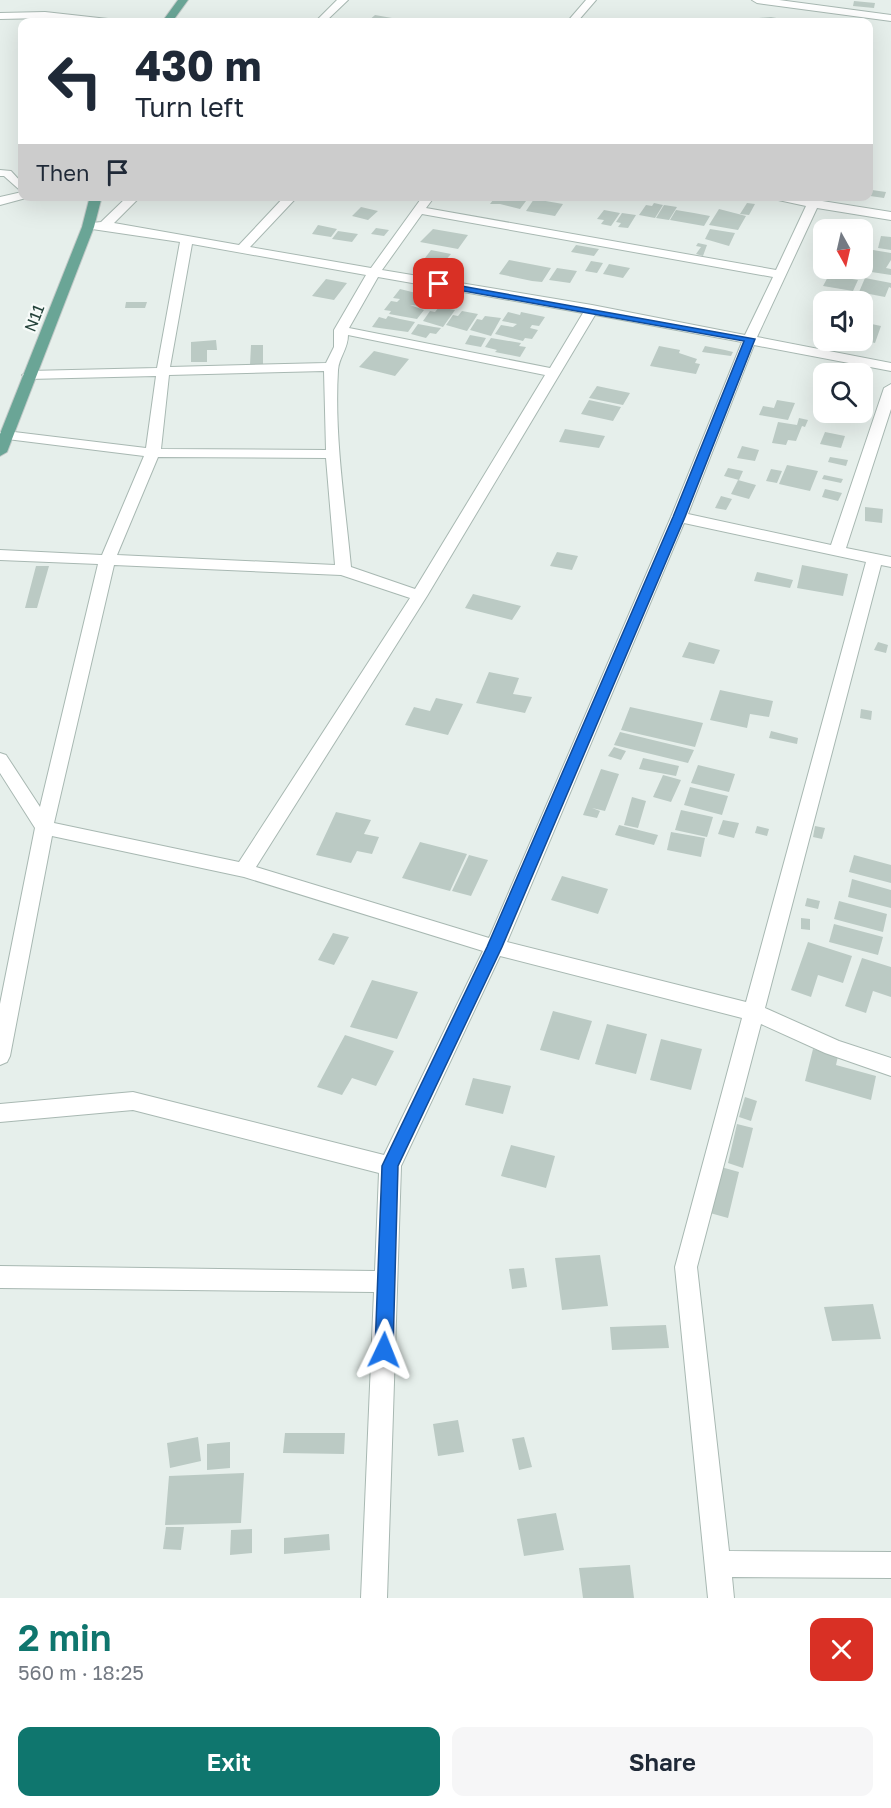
<!DOCTYPE html>
<html lang="en">
<head>
<meta charset="utf-8">
<style>
	:root { --surface:#fff; --page:#f6f6f7; --text:#1f2937; --muted:#747a83; --accent:#0f766e }
	body { margin:0; font-family:"Golos Text",sans-serif; background:var(--page); color:var(--text); height:100vh; display:flex; flex-direction:column; font-size:22px; white-space:nowrap }
	* { box-sizing:border-box; margin:0 }
	p { font-size:20px; color:var(--muted) }
	.icon { flex:none; width:33px; height:33px; fill:none; stroke:currentColor; stroke-width:2; stroke-linecap:round; stroke-linejoin:round }
	.map { position:relative; height:1598px; overflow:hidden }
	.side { display:flex; flex-direction:column; background:var(--surface); flex:1 }
	.side>* { flex:none }
	.hud { position:absolute; left:18px; top:18px; width:855px; height:183px; border-radius:12px; box-shadow:0 6px 24px #0002; background:#fff; color:var(--text); overflow:hidden }
	.needle { width:39px; rotate:172deg }
	.buttons { position:absolute; left:813px; top:219px; display:grid; gap:12px }
	.buttons a { display:grid; place-items:center; width:60px; height:60px; border-radius:12px; background:var(--surface); box-shadow:0 6px 24px #0002; font-size:30px }
	.pin { position:absolute; display:grid; place-items:center; width:51px; height:51px; color:#fff; margin:-26px; border-radius:12px; box-shadow:0 3px 9px #0006 }
	.me { position:absolute; width:66px; margin:-33px; rotate:2deg; stroke-linejoin:round; filter:drop-shadow(0 0 4px #0008) }
	.turn { display:flex; align-items:center; gap:21px; height:126px; padding:0 18px; font-size:27px }
	.turn .icon { width:78px; height:78px; stroke-width:2.5 }
	.turn b { display:block; font-size:42px; line-height:51px }
	.then { display:flex; align-items:center; height:57px; padding:0 18px; background:#0003; gap:12px; font-size:22px }
	.round { display:grid; place-items:center; flex:none; width:63px; height:63px; border-radius:12px; background:var(--page) }
	.headline { display:flex; align-items:center; justify-content:space-between; height:102px; padding:0 18px }
	h1 { font-size:36px; font-weight:600; line-height:45px; color:var(--accent) }
	.action { display:flex; gap:12px; margin-top:auto; padding:12px 18px }
	.action a { flex:1; height:69px; border-radius:12px; background:var(--accent); color:#fff; font-size:24px; font-weight:600; line-height:69px; text-align:center }
	.action a+a { background:var(--page); color:var(--text) }
	.map>svg:first-child { display:block }
	.building { fill:#bbcac4 }
	.lines { fill:none; stroke-linecap:round; stroke-linejoin:round }
	.minor-casing { stroke:#a8b8b2; stroke-width:2 }
	.primary-casing { stroke:#c2cac8; stroke-width:2 }
	.minor { fill:#fff; fill-rule:evenodd }
	.primary { fill:#6aa596; fill-rule:evenodd }
	.route { fill:#1a73e8; stroke:#114b97; stroke-width:1.5 }
	.labels { text-anchor:middle; dominant-baseline:central; stroke-width:4.5; stroke-linejoin:round; paint-order:stroke }
	.far-street-label { font-size:16px; fill:#24423a; stroke:#f7fbf9 }
</style>
</head>
<body>
<div class="map">
<svg width="891" height="1598" viewBox="0 0 891 1598">
	<rect width="100%" height="100%" fill="#e6efeb"/>
	<path class="building" d="M854,1L875,3L874,8L853,6Z
		M375,15L392,18L388,22H367Z
		M759,18L771,17L782,19L781,22H757Z
		M872,190L886,192L884,198L870,196Z
		M496,196H526L529,197L520,209L500,204H490Z
		M534,199L563,204L555,216L526,211Z
		M654,203L663,205L655,218L639,215L646,205L652,206Z
		M747,203L755,204L749,215L740,214Z
		M664,205L677,207L669,220L656,218Z
		M361,207L378,211L368,220L352,216Z
		M719,209L746,216L738,230L709,225Z
		M604,210L620,213L611,226L601,224L604,220L597,219Z
		M676,210L694,213L710,216L704,226L670,220Z
		M622,213L636,215L628,228L618,227L621,223L616,222Z
		M318,225L337,229L331,237L312,234Z
		M376,228L389,230L384,236L371,234Z
		M433,229L468,235L458,249L420,242Z
		M710,229L735,233L729,246L705,239Z
		M338,231L358,234L352,242L332,239Z
		M881,236L891,237V250L878,248Z
		M698,243L707,245L703,256L696,254L701,247L696,246Z
		M576,245L599,249L594,256L571,252Z
		M431,250L451,254L444,262L425,258Z
		M873,250L891,253V260L886,268L891,269V275L865,271Z
		M509,260L551,268L542,282L532,281L499,274Z
		M591,261L603,263L597,273L585,271Z
		M609,264L630,268L623,278L603,274Z
		M557,268L577,271L570,283L549,280Z
		M829,275L858,280L853,291L823,286Z
		M865,278L891,283V288L889,287L885,297L859,292Z
		M326,279L347,283L334,300L312,296Z
		M400,289L432,297L426,306L410,305L424,310L417,319L389,314L391,311L384,310L391,301L397,302L400,299L393,298Z
		M126,302H147L145,308H125Z
		M439,307L455,310L443,327L423,321L430,311L435,312Z
		M462,311L478,314L467,331L446,325L453,315L458,316Z
		M508,312L520,315L521,312L545,317L539,326L532,325L530,328L538,330L532,339L525,338L523,341L495,334L501,325L513,327L517,324L502,321Z
		M388,316L400,319L415,322L408,332L372,327L379,317L386,319Z
		M485,316L501,318L491,336L470,330L477,319L482,320Z
		M862,322L881,326L875,343L862,340Z
		M418,324L434,327L441,328L436,334L430,333L426,338L411,334Z
		M470,335L486,338L481,347L465,344Z
		M491,338L521,343L519,346L526,347L520,357L495,352L497,350L485,347Z
		M216,340L217,350H207V362H191V342Z
		M251,345H263V364L250,365Z
		M659,346L680,350L679,353L697,359L695,363L700,364L696,374L650,366Z
		M705,346L725,350L733,352L731,356L702,352Z
		M374,351L409,359L395,376L359,367Z
		M597,386L630,393L623,405L589,398Z
		M862,392L871,393L866,407L862,406Z
		M589,400L621,407L613,421L581,414Z
		M777,400L795,403L788,420L759,415L763,406L774,408Z
		M799,418L808,420L805,427L802,426L796,441L788,440L786,445L772,443L778,422L797,425Z
		M565,429L605,436L599,448L559,442Z
		M825,432L845,436L841,448L820,444Z
		M742,446L759,450L755,461L737,458Z
		M830,457L848,460L846,466L828,462Z
		M787,465L818,471L810,491L779,484Z
		M728,468L743,471L739,480L724,476Z
		M771,469L782,471L777,483L766,481Z
		M824,475L843,479L841,483L822,479Z
		M738,480L756,485L749,499L731,494Z
		M825,489L842,493L838,501L822,497Z
		M721,496L732,499L726,510L715,508Z
		M865,507L883,509L882,523L865,521Z
		M557,552L578,556L572,570L550,566Z
		M802,565L848,574L843,596L797,588Z
		M36,566H49L37,608H25Z
		M757,572L793,580L790,588L754,581Z
		M473,594L521,606L512,620L465,608Z
		M689,642L720,650L714,664L682,657Z
		M878,642L888,645L886,653L874,650Z
		M489,672L519,678L513,694L532,697L525,713L476,703Z
		M720,690L773,701L769,717L750,714L747,728L710,720Z
		M436,698L463,704L448,735L405,725L414,707L430,711Z
		M630,707L703,723L695,747L621,730Z
		M861,709L872,711L871,720L860,718Z
		M771,731L798,738L797,744L769,738Z
		M620,732L694,750L688,763L614,745Z
		M614,747L626,751L621,760L608,756Z
		M643,758L679,766L676,776L639,769Z
		M698,765L735,774L729,792L691,783Z
		M601,769L619,774L605,811L592,808L600,811L597,818L583,815Z
		M663,775L681,780L671,802L653,797Z
		M690,787L728,796L722,815L684,805Z
		M632,797L646,801L638,828L624,825Z
		M681,810L713,817L707,837L675,830Z
		M336,812L371,820L364,834L379,837L372,854L357,851L351,863L316,855Z
		M723,820L739,823L734,838L718,834Z
		M619,825L658,835L654,845L615,835Z
		M757,826L769,829L767,836L755,833Z
		M815,826L825,828L822,839L813,837Z
		M671,832L705,838L701,857L667,850Z
		M420,842L467,854L450,891L402,878Z
		M469,855L488,860L471,896L452,891Z
		M854,855L891,865V883L849,872Z
		M562,876L608,889L598,914L551,900Z
		M852,879L891,890V908L848,897Z
		M807,898L820,901L818,909L805,906Z
		M839,901L887,914L883,932L834,919Z
		M801,918L810,919V930L801,929Z
		M834,924L883,937L878,955L829,942Z
		M333,933L349,937L334,965L318,960Z
		M808,942L852,956L843,983L818,975L811,997L791,990Z
		M862,958L891,967V997L873,991L866,1013L845,1006Z
		M372,980L418,992L397,1039L350,1027Z
		M553,1011L592,1021L579,1060L540,1050Z
		M607,1024L647,1034L636,1074L595,1064Z
		M345,1035L394,1051L376,1086L352,1078L342,1095L317,1087Z
		M661,1039L702,1049L691,1090L650,1080Z
		M813,1049L838,1056L836,1065L876,1076L871,1100L805,1081Z
		M473,1078L511,1086L503,1114L465,1105Z
		M745,1097L757,1101L751,1121L739,1117Z
		M737,1124L753,1128L743,1168L728,1163Z
		M511,1145L555,1156L546,1188L501,1176Z
		M721,1167L739,1172L728,1218L710,1213Z
		M600,1255L608,1306L562,1310L555,1258Z
		M524,1268L527,1287L512,1289L509,1269Z
		M873,1304L881,1339L832,1341L824,1307Z
		M666,1325L669,1348L612,1350L610,1327Z
		M458,1420L464,1452L438,1456L433,1424Z
		M285,1433H345L344,1454L283,1453Z
		M198,1437L201,1461L170,1468L167,1443Z
		M524,1437L532,1467L519,1470L512,1439Z
		M230,1442V1468L207,1470V1444Z
		M244,1473L241,1523L165,1525L169,1476Z
		M556,1513L564,1550L524,1556L517,1519Z
		M166,1527H184L181,1550L163,1549Z
		M252,1529V1553L230,1555L231,1530Z
		M329,1534L330,1550L284,1554V1538Z
		M630,1565L634,1598H583L579,1568Z"/>
	<g class="lines">
		<defs>
			<path id="minor" d="M337,0H348L325,22H315Z
				M586,0H596L577,22H567Z
				M752,0H779L891,15V21L757,3Z
				M45,12L108,19L113,22H86L45,18L0,19V13Z
				M0,170L11,171L22,183V196H28L26,198L0,205V197L22,192L4,176H0Z
				M128,196H141L114,223L239,245L285,196H298L250,247L371,268L423,196H435L426,208L776,270L806,206L760,196H791L891,212V220L817,208L757,337L891,363V371L754,345L688,514L831,545L884,388L891,384V409L846,548L891,557V567L881,565L765,1008L839,1041L891,1058V1076L825,1053L761,1024L697,1267L729,1551L891,1552V1578L732,1577L734,1598H708L675,1267L742,1018L500,956L401,1166L387,1598H361L374,1292L0,1288V1266L375,1271L379,1173L133,1110L0,1122V1104L133,1092L384,1155L483,951L244,877L52,836L10,1056L7,1062L0,1065V1004L35,828L0,773V753L6,755L40,807L98,564L0,560V550L102,555L144,456L7,439L0,441V432L6,431L146,448L156,376L29,379L22,375L29,371L157,368L180,242L92,229V223L101,222ZM422,214L773,277L745,335L592,305L382,270ZM192,244L366,275L334,330V347L326,363L170,367ZM378,277L583,313L550,368L349,328ZM595,315L742,342L671,517L489,938L256,867L427,596ZM348,335L545,375L415,589L351,567C345,503 334,435 338,370C339,357 348,349 348,335ZM324,371L326,450L161,449L169,375ZM158,457L326,458L335,565L117,555ZM684,523L866,562L746,1002L507,942ZM114,565L341,575L410,598L239,862L54,823Z"/>
			<path id="primary" d="M178,0H188L172,22H162Z
				M90,196H102L94,227L7,452L0,456V434L82,227Z"/>
		</defs>
		<use href="#minor" class="minor-casing"/>
		<use href="#primary" class="primary-casing"/>
		<use href="#minor" class="minor"/>
		<use href="#primary" class="primary"/>
	</g>
	<path class="route" d="M439,282L755,339L685,517L502,947L398,1166L393,1350L391,1356L384,1358L378,1356L375,1350L382,1166L487,947L673,517L744,341L436,286L434,284Z"/>
	<g class="labels">
		<g class="far-street-label">
			<text transform="translate(34 318) rotate(-68)">N11</text>
		</g>
	</g>
</svg>
<div class="buttons">
<a><svg class="needle" viewBox="-14 -14 28 28"><path d="M0-13l5 13h-10z" fill="#e53935"/><path d="M0 13l5-13h-10z" fill="#747a83"/></svg></a>
<a><svg class="icon" aria-label="sound" viewBox="0 0 24 24"><path d="M4 9h4l5-4v14l-5-4H4zM17 9q2 3 0 6"/></svg></a>
<a><svg class="icon" aria-label="search" viewBox="0 0 24 24"><circle cx="10" cy="10" r="6"/><path d="M15 15l6 6"/></svg></a>
</div>
<div class="pin" style="left:439px;top:284px;background:#d93025"><svg class="icon" aria-label="arrive" viewBox="0 0 24 24"><path d="M6 21V4h12l-3 4 3 4H6"/></svg></div>
<svg class="me" style="left:384px;top:1350px" viewBox="-20 -20 40 40"><path d="M0-17L14 15 0 8-14 15z" fill="#1a73e8" stroke="#fff" stroke-width="4"/></svg>
<div class="hud">
<div class="turn"><svg class="icon" aria-label="left" viewBox="0 0 24 24"><path d="M17 20v-9H6M10 6l-5 5 5 5"/></svg><div><b>430 m</b>Turn left</div></div>
<div class="then">Then<svg class="icon" aria-label="arrive" viewBox="0 0 24 24"><path d="M6 21V4h12l-3 4 3 4H6"/></svg></div>
</div>
</div>
<section class="side">
<div class="headline"><div><h1>2 min</h1><p>560 m · 18:25</p></div><a class="round" style="background:#d93025;color:#fff"><svg class="icon" aria-label="close" viewBox="0 0 24 24"><path d="M6 6l12 12M18 6L6 18"/></svg></a></div>
<div class="action"><a>Exit</a><a>Share</a></div>
</section>
</body>
</html>
